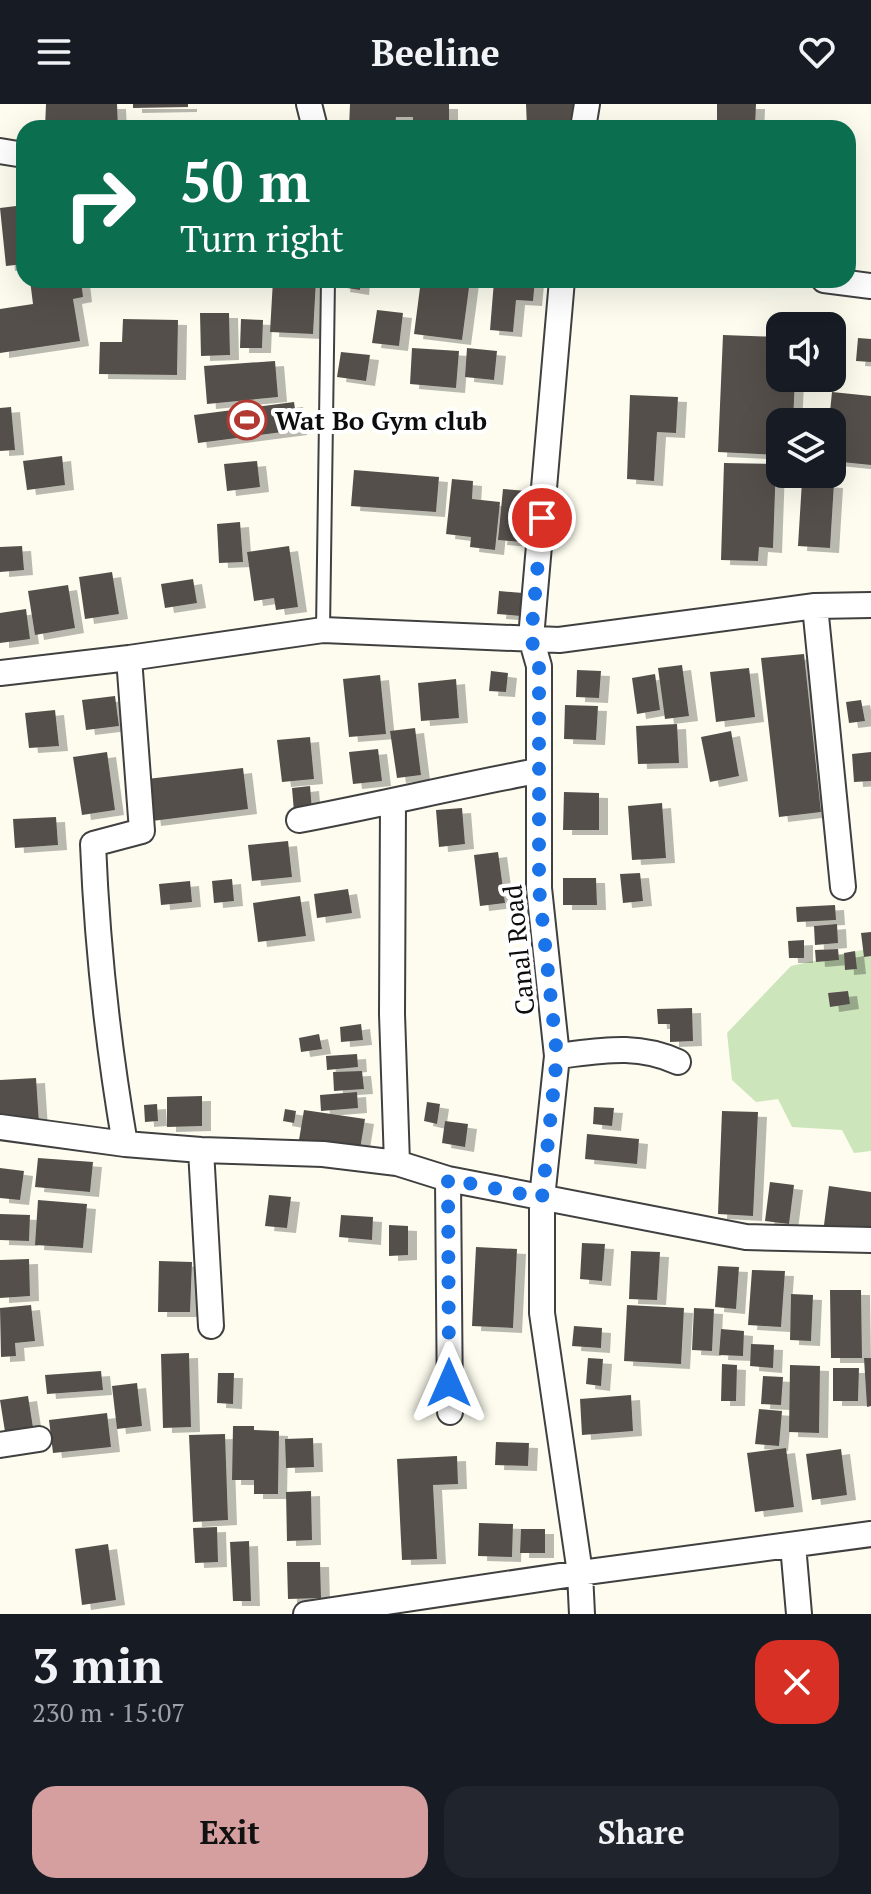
<!DOCTYPE html>
<html lang="en">
<head>
<meta charset="utf-8">
<style>
	:root { --surface:#171b24; --page:#20242c; --text:#f1f3f6; --muted:#9ea1a6; --accent:#d49f9e }
	body { margin:0; font-family:"PT Serif",serif; background:var(--page); color:var(--text); height:100vh; display:flex; flex-direction:column; font-size:30px; white-space:nowrap }
	* { box-sizing:border-box; margin:0 }
	p { font-size:26px; color:var(--muted) }
	.icon { flex:none; width:44px; height:44px; fill:none; stroke:currentColor; stroke-width:2; stroke-linecap:round; stroke-linejoin:round }
	.map { position:relative; height:1510px; overflow:hidden }
	.panel { display:flex; flex-direction:column; background:var(--surface); flex:1 }
	.panel>* { flex:none }
	.hud { position:absolute; left:16px; top:16px; width:840px; height:168px; border-radius:24px; box-shadow:0 8px 32px #0002; background:#0b6e4f; color:#fff; overflow:hidden }
	.buttons { position:absolute; left:766px; top:208px; display:grid; gap:16px }
	.buttons a { display:grid; place-items:center; width:80px; height:80px; border-radius:16px; background:var(--surface); box-shadow:0 8px 32px #0002; font-size:40px }
	.pin { position:absolute; display:grid; place-items:center; width:68px; height:68px; color:#fff; margin:-34px; border:4px solid #fff; border-radius:50%; box-shadow:0 2px 8px #0007 }
	.me { position:absolute; width:88px; margin:-44px; rotate:0deg; stroke-linejoin:round; filter:drop-shadow(0 0 6px #0008) }
	.turn { display:flex; align-items:center; gap:28px; height:168px; padding:0 32px; font-size:36px }
	.turn .icon { width:104px; height:104px; stroke-width:2.5 }
	.turn b { display:block; font-size:56px; line-height:68px }
	.round { display:grid; place-items:center; flex:none; width:84px; height:84px; border-radius:24px; background:var(--page) }
	.head { display:flex; align-items:center; justify-content:space-between; height:136px; padding:0 32px }
	h1 { font-size:48px; font-weight:800; line-height:60px }
	.cta { display:flex; gap:16px; margin-top:auto; padding:16px 32px }
	.cta a { flex:1; height:92px; border-radius:24px; background:var(--accent); color:#111; font-size:32px; font-weight:800; line-height:92px; text-align:center }
	.cta a+a { background:var(--page); color:var(--text) }
	header { display:flex; justify-content:space-between; align-items:center; height:104px; padding:0 32px; background:var(--surface); font-size:36px; font-weight:800 }
	.map>svg:first-child { display:block }
	.green { fill:#cde5bb }
	.building { fill:#55504b; filter:url(#shadow) }
	.lines { fill:none; stroke-linecap:round; stroke-linejoin:round }
	.lane-casing { stroke:#404040; stroke-width:16 }
	.street-casing { stroke:#404040; stroke-width:28 }
	.lane { stroke:#fff; stroke-width:12 }
	.street { stroke:#fff; stroke-width:24 }
	.route { stroke:#1a73e8; stroke-width:14; stroke-dasharray:0 25.2 }
	.labels { text-anchor:middle; dominant-baseline:central; stroke-width:8; stroke-linejoin:round; paint-order:stroke }
	.poi-label { font-size:26px; font-weight:bold; fill:#0d0d0d; stroke:#fff; text-anchor:start }
	.street-label { font-size:26px; fill:#0d0d0d; stroke:#fff }
</style>
</head>
<body>
<header><svg class="icon" aria-label="menu" viewBox="0 0 24 24"><path d="M4 6h16M4 12h16M4 18h16"/></svg>Beeline<svg class="icon" aria-label="heart" viewBox="0 0 24 24"><path d="M12 20l-8-8c-3-5 5-10 8-4 3-6 11-1 8 4z"/></svg></header>
<div class="map">
<svg width="871" height="1510" viewBox="0 0 871 1510">
	<defs>
		<filter id="shadow"><feDropShadow dx="9" dy="5" stdDeviation="0" flood-color="#0004"/></filter>
	</defs>
	<rect width="100%" height="100%" fill="#fdfcef"/>
	<path class="green" d="M871,844V1047L854,1049L842,1026L792,1023L778,995L756,998L732,976L727,929L791,862Z"/>
	<path class="building" d="M46,0H117L118,24H45Z
		M133,0H188V3L133,4Z
		M350,0H449V24H413V13H396L395,24H349Z
		M526,0H580L581,24H527Z
		M717,0H756L755,24H717Z
		M24,101V160L6,162L0,104Z
		M30,176H81L83,193L73,195L80,237L0,249V205L33,200Z
		M273,176H316L313,230L270,228Z
		M342,176H361L360,186L341,183Z
		M421,176H470L462,236L414,230Z
		M519,176H535L533,197L516,196L513,228L490,226L494,177L518,180Z
		M377,206L403,209L399,242L372,239Z
		M200,209H229L230,251L201,252Z
		M123,215L178,216L177,271L99,270L100,238H122Z
		M241,215L263,216L262,244H240Z
		M723,231L780,233V274H795L793,318H780V351L718,348Z
		M858,234L871,235V258L856,257Z
		M412,244L459,247L456,284L410,280Z
		M467,244L497,247L494,276L465,273Z
		M341,248L370,251L366,277L337,273Z
		M275,257L278,293L207,300L204,262Z
		M832,288L871,292V361L832,357V318H829Z
		M630,291L678,293L676,329L657,328L654,377L627,375Z
		M294,298L298,326L198,339L194,311Z
		M11,303L15,346L0,347V304Z
		M62,352L65,381L27,386L23,357Z
		M257,357L260,383L227,387L224,360Z
		M724,359L776,360L773,444L759,443L758,457L721,456Z
		M354,366L439,373L436,408L351,402Z
		M452,375L473,377L472,395L500,398L495,446L470,443L471,433L446,430Z
		M802,377L834,379L830,444L798,442Z
		M503,385L539,388L534,439L498,436Z
		M240,418L243,458L219,459L217,420Z
		M22,442L24,466L0,468V443Z
		M289,442L298,503L276,506L274,494L254,497L247,448Z
		M112,468L119,510L85,515L79,473Z
		M193,475L197,499L165,504L161,480Z
		M68,481L75,524L35,531L28,487Z
		M499,487L523,489L521,512L497,510Z
		M26,505L30,535L0,539V509Z
		M804,550L821,708L779,713L761,554Z
		M682,561L689,612L665,615L658,564Z
		M749,564L755,613L716,618L710,568Z
		M577,566L601,567L599,594L576,593Z
		M491,567L508,569L506,588L489,587Z
		M655,570L660,606L637,610L632,574Z
		M380,571L386,630L349,633L343,575Z
		M456,575L459,614L421,617L418,579Z
		M115,592L119,622L86,626L82,596Z
		M861,596L865,617L849,619L846,598Z
		M565,601L598,602L596,636L564,635Z
		M55,606L59,642L29,644L25,609Z
		M677,620L679,659L638,660L636,622Z
		M415,624L421,671L397,674L390,627Z
		M731,627L739,672L710,678L701,633Z
		M310,633L314,675L282,678L277,636Z
		M378,645L382,677L353,680L349,648Z
		M107,648L115,706L82,711L73,653Z
		M871,648V677L854,678L852,650Z
		M243,664L248,705L152,717L147,675Z
		M310,682L312,706L294,708L292,684Z
		M564,688L599,689V726H563Z
		M662,699L666,754L632,756L628,702Z
		M462,704L465,740L439,743L436,706Z
		M56,713L58,741L15,744L13,715Z
		M288,737L292,773L252,777L248,741Z
		M498,748L505,799L480,802L474,751Z
		M640,769L643,797L623,799L620,770Z
		M563,774H596L597,801H563Z
		M232,775L234,797L214,799L212,777Z
		M190,777L192,798L161,801L159,780Z
		M348,785L352,809L317,814L314,790Z
		M300,792L306,832L258,838L253,799Z
		M835,801L836,816L797,818L796,803Z
		M837,820L838,839L815,841L814,822Z
		M871,828V852L864,853L861,829Z
		M804,836V854H789L788,837Z
		M838,845L839,856L816,858L815,846Z
		M855,847L857,865L845,866L844,849Z
		M848,887L850,900L830,903L828,889Z
		M692,904L693,937L670,938V920H658L657,905Z
		M361,920L363,936L341,938L340,923Z
		M319,930L322,945L301,948L299,934Z
		M357,950L358,963L327,966L326,952Z
		M362,967L364,985L334,987L333,968Z
		M36,974L39,1019L0,1020V976Z
		M357,988L358,1004L321,1007L320,991Z
		M202,992V1022L167,1023V993Z
		M427,998L440,1000L437,1020L424,1017Z
		M157,1000L158,1017L145,1018L144,1001Z
		M594,1003L614,1004L612,1022L593,1020Z
		M285,1005L296,1007L294,1019L283,1017Z
		M304,1006L365,1015L360,1045L299,1036Z
		M722,1007L758,1008L753,1112L718,1110Z
		M445,1017L468,1020L465,1043L442,1039Z
		M587,1030L639,1035L637,1060L585,1055Z
		M38,1054L93,1058L90,1088L35,1083Z
		M0,1064L24,1067L20,1096L0,1094Z
		M770,1078L794,1081L789,1120L765,1117Z
		M829,1082L871,1088V1127L824,1121Z
		M269,1091L291,1093L287,1124L265,1122Z
		M38,1096L87,1100L83,1144L35,1141Z
		M0,1110L30,1111L29,1137L0,1136Z
		M341,1111L373,1113L372,1136L339,1133Z
		M389,1121L408,1122V1151L389,1152Z
		M582,1139L605,1140L602,1177L580,1175Z
		M476,1143L517,1145L513,1224L472,1222Z
		M631,1147L660,1148L657,1196L629,1195Z
		M29,1155L30,1192L0,1194V1156Z
		M159,1157L192,1158L190,1208H158Z
		M718,1162L739,1163L736,1205L715,1203Z
		M752,1166L785,1167L781,1223L748,1221Z
		M830,1186H861L862,1254H831Z
		M791,1190L813,1191L811,1237L790,1236Z
		M31,1201L35,1237L15,1239L16,1252L1,1253L0,1204Z
		M627,1201L684,1204L681,1260L624,1257Z
		M694,1204L714,1205L712,1247L692,1246Z
		M574,1222L602,1224L601,1244L572,1242Z
		M721,1225L744,1227L743,1252L719,1251Z
		M751,1240L774,1241L773,1264L750,1262Z
		M189,1249L191,1323L163,1324L161,1250Z
		M588,1254L603,1255L601,1282L586,1280Z
		M864,1254H871V1302L867,1303Z
		M722,1260L737,1261L736,1297H721Z
		M790,1261L820,1262L819,1329L789,1328Z
		M833,1264H859L858,1297H833Z
		M101,1267L103,1286L47,1290L45,1271Z
		M218,1269H234L233,1300L217,1299Z
		M763,1272L783,1273L781,1301L761,1300Z
		M137,1279L142,1322L117,1325L112,1282Z
		M631,1291L633,1327L582,1331L580,1295Z
		M28,1292L34,1330L6,1334L0,1296Z
		M759,1305L782,1307L779,1342L755,1340Z
		M107,1309L111,1343L53,1349L49,1316Z
		M233,1322H254V1326L279,1327L278,1390H254V1376H232Z
		M225,1330L228,1416L193,1418L189,1331Z
		M313,1334L314,1363L286,1364L285,1335Z
		M496,1338L529,1339L528,1362L495,1361Z
		M786,1344L794,1403L755,1408L747,1349Z
		M841,1345L847,1391L812,1396L806,1350Z
		M457,1352L458,1380L433,1381L437,1455L402,1456L397,1355Z
		M311,1387L312,1436L287,1437L286,1388Z
		M479,1419L513,1420L512,1453L478,1452Z
		M217,1423L218,1458L195,1459L193,1424Z
		M521,1425H545V1449H520Z
		M249,1437L251,1497H233L230,1438Z
		M108,1440L116,1496L82,1501L75,1445Z
		M287,1458H320L321,1494L288,1495Z"/>
	<g class="lines">
		<defs>
			<path id="lane" d="M323,526L328,176"/>
			<path id="street" d="M309,0L315,24
				M583,24L587,0
				M0,47L24,51
				M562,176L531,534L539,562V784L557,952L542,1094V1209L580,1469L582,1510
				M824,176L871,182
				M815,502L843,783
				M0,569L129,554L323,526L559,536L815,502L871,501
				M393,699L392,910L397,1059
				M299,716C379,701 457,682 537,667
				M557,952C601,947 636,939 678,958
				M0,1023L125,1040L201,1046L323,1050L397,1059L448,1075L746,1133L871,1136
				M125,1040C108,941 97,840 93,740L142,727L129,554
				M201,1046L211,1222
				M448,1075L450,1308
				M0,1341L39,1335
				M793,1441L799,1510
				M306,1510L580,1469L871,1430"/>
		</defs>
		<use href="#lane" class="lane-casing"/>
		<use href="#street" class="street-casing"/>
		<use href="#lane" class="lane"/>
		<use href="#street" class="street"/>
	</g>
	<g class="lines">
		<path class="route" d="M449,1279L448,1075L542,1094L557,952L539,784V562L531,534L542,414"/>
	</g>
	<defs>
		<symbol id="stadium-ring" viewBox="-11 -11 22 22"><circle r="9.5" fill="#fff" stroke="#b13932" stroke-width="1.5"/><path d="M0-5a6.5 5 0 1 0 0 10a6.5 5 0 1 0 0-10ZM-3.5-1.8h7v3.6h-7Z" fill="#b13932"/></symbol>
	</defs>
	<g fill-rule="evenodd">
		<use href="#stadium-ring" x="225" y="294" width="44" height="44"/>
	</g>
	<g class="labels">
		<g class="poi-label">
			<text x="275" y="316">Wat Bo Gym club</text>
		</g>
		<g class="street-label">
			<text transform="translate(518 846) rotate(-96)">Canal Road</text>
		</g>
	</g>
</svg>
<div class="buttons">
<a><svg class="icon" aria-label="sound" viewBox="0 0 24 24"><path d="M4 9h4l5-4v14l-5-4H4zM17 9q2 3 0 6"/></svg></a>
<a><svg class="icon" aria-label="layers" viewBox="0 0 24 24"><path d="M12 4l9 5-9 5-9-5zM3 14l9 5 9-5"/></svg></a>
</div>
<div class="pin" style="left:542px;top:414px;background:#d93025"><svg class="icon" aria-label="arrive" viewBox="0 0 24 24"><path d="M6 21V4h12l-3 4 3 4H6"/></svg></div>
<svg class="me" style="left:449px;top:1279px" viewBox="-20 -20 40 40"><path d="M0-17L14 15 0 8-14 15z" fill="#1a73e8" stroke="#fff" stroke-width="4"/></svg>
<div class="hud">
<div class="turn"><svg class="icon" aria-label="right" viewBox="0 0 24 24"><path d="M7 20v-9h11M14 6l5 5-5 5"/></svg><div><b>50 m</b>Turn right</div></div>
</div>
</div>
<section class="panel">
<div class="head"><div><h1>3 min</h1><p>230 m · 15:07</p></div><a class="round" style="background:#d93025;color:#fff"><svg class="icon" aria-label="close" viewBox="0 0 24 24"><path d="M6 6l12 12M18 6L6 18"/></svg></a></div>
<div class="cta"><a>Exit</a><a>Share</a></div>
</section>
</body>
</html>
